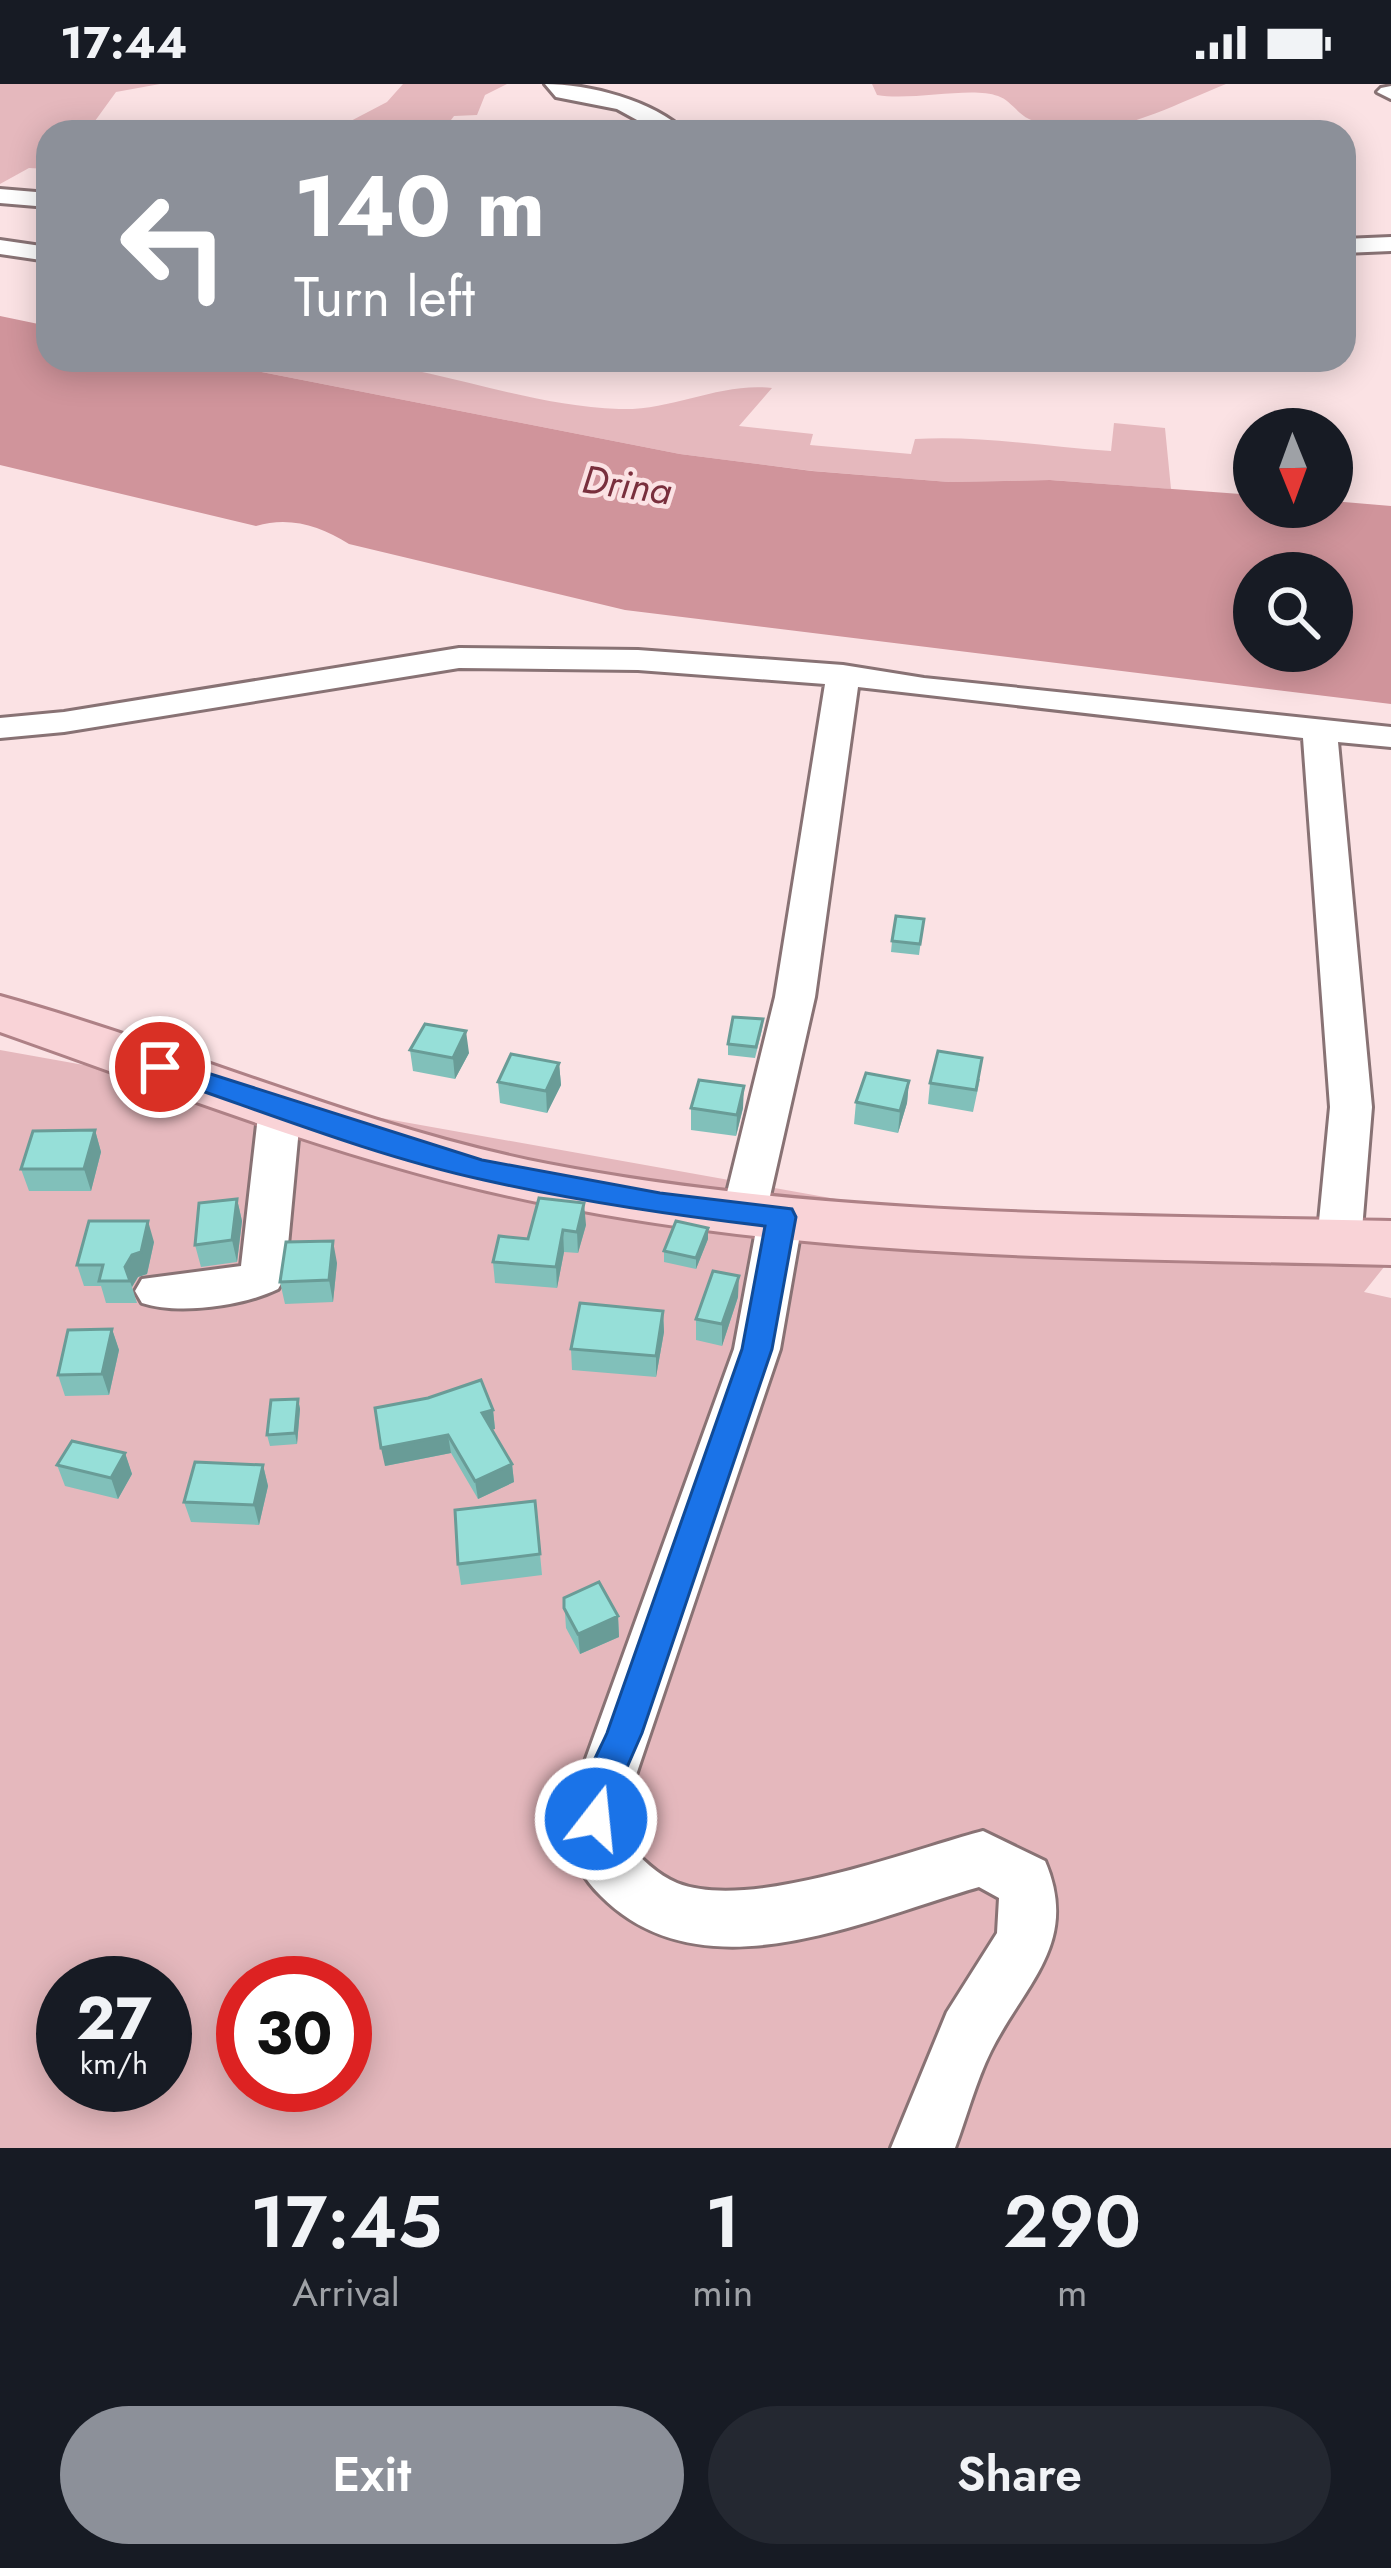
<!DOCTYPE html>
<html lang="en">
<head>
<meta charset="utf-8">
<style>
	:root { --surface:#171b24; --page:#242831; --text:#f1f3f6; --muted:#9ea1a6; --accent:#8c9099 }
	body { margin:0; font-family:Jost,sans-serif; background:var(--page); color:var(--text); height:100vh; display:flex; flex-direction:column; font-size:45px; white-space:nowrap }
	* { box-sizing:border-box; margin:0 }
	p { font-size:39px; color:var(--muted) }
	.icon { flex:none; width:66px; height:66px; fill:none; stroke:currentColor; stroke-width:2; stroke-linecap:round; stroke-linejoin:round }
	.map { position:relative; height:2064px; overflow:hidden }
	.panel { display:flex; flex-direction:column; background:var(--surface); flex:1 }
	.panel>* { flex:none }
	.banner { position:absolute; left:36px; top:36px; width:1320px; height:252px; border-radius:36px; box-shadow:0 6px 30px #0003; background:#8c9099; color:#fff; overflow:hidden }
	.needle { width:78px; rotate:179deg }
	.controls { position:absolute; left:1233px; top:324px; display:grid; gap:24px }
	.controls a { display:grid; place-items:center; width:120px; height:120px; border-radius:50%; background:var(--surface); box-shadow:0 6px 30px #0003; font-size:60px }
	.speed { position:absolute; left:36px; top:1872px; display:flex; gap:24px; font-size:60px; font-weight:700; text-align:center }
	.speed>* { display:grid; place-content:center; width:156px; height:156px; border-radius:50%; background:var(--surface); box-shadow:0 6px 30px #0003; line-height:1 }
	.speed small { font-size:30px; font-weight:400 }
	.speed .limit { border:18px solid #d22; background:#fff; color:#111 }
	.pin { position:absolute; display:grid; place-items:center; width:102px; height:102px; color:#fff; margin:-51px; border:6px solid #fff; border-radius:50%; box-shadow:0 3px 12px #0007 }
	.me { position:absolute; width:132px; margin:-66px; rotate:16deg; stroke-linejoin:round; filter:drop-shadow(0 0 9px #0008) }
	.turn { display:flex; align-items:center; gap:42px; height:252px; padding:0 60px; font-size:54px }
	.turn .icon { width:156px; height:156px; stroke-width:2.5 }
	.turn b { display:block; font-size:84px; line-height:102px }
	.eta { display:flex; justify-content:space-evenly; align-items:center; height:204px; text-align:center }
	.eta b { font-size:72px; font-weight:600; line-height:84px }
	.cta { display:flex; gap:24px; margin-top:auto; padding:24px 60px }
	.cta a { flex:1; height:138px; border-radius:72px; background:var(--accent); color:#fff; font-size:48px; font-weight:600; line-height:138px; text-align:center }
	.cta a+a { background:var(--page); color:var(--text) }
	.status { display:flex; justify-content:space-between; align-items:center; height:84px; padding:0 60px; background:var(--surface); direction:ltr }
	.status svg { height:33px; fill:currentColor }
	.map>svg:first-child { display:block }
	.green { fill:#e5b8bd; fill-rule:evenodd }
	.water { fill:#d0949b; fill-rule:evenodd }
	.lines { fill:none; stroke-linecap:round; stroke-linejoin:round }
	.minor-casing { stroke:#887274; stroke-width:6 }
	.major-casing { stroke:#ae8186; stroke-width:6 }
	.minor { fill:#fff; fill-rule:evenodd }
	.major { fill:#f9d3d7; fill-rule:evenodd }
	.wall { fill:#81c0ba }
	.shaded-wall { fill:#699c97 }
	.building { fill:#96dfd8; stroke:#699c97; stroke-width:3 }
	.route { fill:#1a73e8; stroke:#114b97; stroke-width:3 }
	.labels { text-anchor:middle; dominant-baseline:central; stroke-width:9; stroke-linejoin:round; paint-order:stroke }
	.far-water-label { font-size:39px; font-style:italic; fill:#792f3d; stroke:#fbe2e4 }
</style>
</head>
<body>
<div class="status"><b>17:44</b><svg viewBox="0 0 49 12"><path d="M0 12V9h3v3zM5 12V6h3v6zM10 12V3h3v9zM15 12V0h3v12zM26 1h20v11H26zM47 4h2v5h-2z"/></svg></div>
<div class="map">
<svg width="1391" height="2064" viewBox="0 0 1391 2064">
	<rect width="100%" height="100%" fill="#fbe2e4"/>
	<path class="green" d="M0,0H160L116,8L87,48H48V85L29,84L0,100Z
		M403,0H507L485,11L477,31L454,32L442,48H354L345,40L387,18Z
		M872,0H1226C1165,24 1095,66 1029,35C1018,30 1010,16 998,12C971,2 913,17 877,11Z
		M200,276C249,276 299,272 348,276C439,284 527,322 619,325C672,327 720,298 772,304L739,342L813,350L810,361L911,370L915,355C980,351 1046,363 1111,367L1114,339L1165,344L1171,405L1051,396L949,398L813,387L680,370Z
		M0,966L1088,1160L1388,1178L1364,1208L1391,1214V2064H0ZM63,1899H165V2001H63ZM243,1899H345V2001H243Z"/>
	<path class="water" d="M0,232L48,242V276H200L680,370L812,387L949,398L1050,396L1254,411V423H1332V417L1391,422V620L625,526L349,460C320,442 290,432 256,442L0,381ZM1254,489H1332V567H1254Z"/>
	<g class="lines">
		<defs>
			<path id="minor" d="M545,0C588,0 653,16 686,48H659L617,25L556,13Z
				M1391,2V15L1377,8L1381,4Z
				M0,105L48,109V123L0,119Z
				M1391,153V167L1344,169V155Z
				M0,156L48,163V177L0,170Z
				M459,564L638,566L843,581L924,594L1391,643V663L1338,658L1372,1023L1361,1158L1355,1170L1339,1175L1323,1170L1317,1158L1330,1023L1303,654L858,603L815,913L768,1121L781,1117L797,1121L803,1133L780,1265L635,1694L627,1759C641,1774 657,1791 677,1799C750,1828 907,1767 983,1747L1045,1777C1080,1859 1025,1899 991,1967C976,1997 967,2032 955,2064H891L947,1928L997,1849L999,1814L979,1803C864,1836 702,1914 601,1812C565,1777 566,1741 579,1694L734,1265L757,1141L744,1145L728,1141L722,1129L775,913L825,600L638,586L459,584L64,648L0,654V634L64,628Z
				M280,1008L295,1013L301,1023L285,1193L278,1205C243,1222 179,1231 142,1219L135,1207L142,1195L241,1182L259,1023L265,1013Z"/>
			<path id="major" d="M0,912C184,963 359,1043 548,1080C825,1133 1110,1131 1391,1137V1181C1109,1174 824,1176 547,1120C359,1083 180,1011 0,948Z"/>
		</defs>
		<use href="#minor" class="minor-casing"/>
		<use href="#major" class="major-casing"/>
		<use href="#minor" class="minor"/>
		<use href="#major" class="major"/>
	</g>
	<path class="wall" d="M1344,198L1352,207L1350,216L1344,217Z
		M924,835L919,871L891,868L892,857Z
		M763,935L762,946L755,974L728,971V960Z
		M410,966L469,969L455,995L413,987Z
		M559,979L561,1001L547,1029L500,1019L498,998Z
		M980,995L973,1028L928,1020L930,999Z
		M909,997L907,1019L898,1049L854,1040L856,1018Z
		M691,1024H743L736,1052L691,1046Z
		M95,1046L101,1068L91,1107H29L21,1085Z
		M237,1115L242,1137L237,1178L201,1183L195,1161Z
		M586,1141L578,1169L564,1168L557,1204L495,1199L493,1178L528,1155Z
		M708,1155L696,1185L664,1178V1167Z
		M154,1158L147,1190L138,1193L132,1203L137,1219H106L101,1202H84L77,1181Z
		M337,1179L333,1218L285,1220L280,1198Z
		M738,1213L722,1262L696,1256V1235Z
		M663,1227L664,1248L656,1293L572,1286L571,1265Z
		M112,1245L119,1266L109,1311L65,1312L58,1291Z
		M298,1315L300,1325L297,1360L270,1362L267,1351Z
		M493,1326L495,1345H491L512,1380L514,1398L478,1415L451,1369L385,1382Z
		M125,1369L132,1390L118,1415L65,1402L57,1381Z
		M263,1381L268,1402L259,1441L191,1438L184,1418Z
		M535,1417L542,1491L461,1501L458,1480Z
		M564,1514L618,1532L619,1553L580,1570L566,1544Z"/>
	<path class="shaded-wall" d="M466,947L469,969L455,995L453,974Z
		M559,979L561,1001L547,1029L546,1007Z
		M909,997L907,1019L898,1049L900,1027Z
		M744,1002L743,1024L736,1052L737,1031Z
		M95,1046L101,1068L91,1107L84,1085Z
		M237,1115L242,1137L237,1178L232,1156Z
		M584,1119L586,1141L578,1169L577,1148Z
		M148,1137L154,1158L147,1190L138,1193L132,1203L125,1183Z
		M708,1144V1155L696,1185V1174Z
		M563,1146L564,1168L557,1204L556,1183Z
		M333,1157L337,1179L333,1218L329,1196Z
		M739,1192L738,1213L722,1262V1240Z
		M663,1227L664,1248L656,1293V1272Z
		M112,1245L119,1266L109,1311L102,1290Z
		M298,1315L300,1325L297,1360L295,1349Z
		M493,1326L495,1345L484,1348L482,1329Z
		M448,1351L451,1369L385,1382L381,1364Z
		M125,1369L132,1390L118,1415L111,1394Z
		M512,1380L514,1398L478,1415L475,1397Z
		M263,1381L268,1402L259,1441L254,1421Z
		M618,1532L619,1553L580,1570L578,1550Z"/>
	<path class="building" d="M896,832L924,835L920,860L892,857Z
		M733,933L763,935L756,963L728,960Z
		M425,940L466,947L453,974L410,966Z
		M938,967L982,974L976,1006L930,999Z
		M511,970L559,979L546,1007L498,998Z
		M866,989L909,997L900,1027L856,1018Z
		M699,996L744,1002L737,1031L691,1024Z
		M95,1046L84,1085H21L33,1047Z
		M539,1114L584,1119L577,1148L563,1146L556,1183L493,1178L499,1152L528,1155Z
		M237,1115L232,1156L195,1161L199,1119Z
		M89,1137H148L141,1168L132,1171L125,1183L130,1197H99L103,1181H77Z
		M676,1137L708,1144L696,1174L664,1167Z
		M333,1157L329,1196L280,1198L286,1158Z
		M713,1187L739,1192L722,1240L696,1235Z
		M580,1219L663,1227L656,1272L571,1265Z
		M112,1245L102,1290L58,1291L68,1246Z
		M481,1296L493,1326L482,1329L512,1380L475,1397L448,1351L381,1364L375,1324L428,1314Z
		M298,1315L295,1349L267,1351L271,1316Z
		M72,1357L125,1369L111,1394L57,1381Z
		M195,1378L263,1381L254,1421L184,1418Z
		M535,1417L540,1470L458,1480L455,1426Z
		M599,1498L618,1532L578,1550L564,1524V1514Z"/>
	<path class="route" d="M160,974L482,1076L660,1109L792,1125L796,1133L772,1265L642,1649L621,1697L609,1747L596,1753L583,1747C570,1717 594,1678 607,1649L742,1265L765,1142C671,1131 577,1117 484,1096C370,1071 260,1026 150,989L147,983L150,976Z"/>
	<g class="labels">
		<g class="far-water-label">
			<text transform="translate(627 401) rotate(8)">Drina</text>
		</g>
	</g>
</svg>
<div class="controls">
<a><svg class="needle" viewBox="-14 -14 28 28"><path d="M0-13l5 13h-10z" fill="#e53935"/><path d="M0 13l5-13h-10z" fill="#9ea1a6"/></svg></a>
<a><svg class="icon" aria-label="search" viewBox="0 0 24 24"><circle cx="10" cy="10" r="6"/><path d="M15 15l6 6"/></svg></a>
</div>
<div class="speed"><div>27<small>km/h</small></div><div class="limit">30</div></div>
<div class="pin" style="left:160px;top:983px;background:#d93025"><svg class="icon" aria-label="arrive" viewBox="0 0 24 24"><path d="M6 21V4h12l-3 4 3 4H6"/></svg></div>
<svg class="me" style="left:596px;top:1735px" viewBox="-20 -20 40 40"><circle r="17" fill="#1a73e8" stroke="#fff" stroke-width="3"/><path d="M0-11L8 9 0 5-8 9z" fill="#fff"/></svg>
<div class="banner">
<div class="turn"><svg class="icon" aria-label="left" viewBox="0 0 24 24"><path d="M17 20v-9H6M10 6l-5 5 5 5"/></svg><div><b>140 m</b>Turn left</div></div>
</div>
</div>
<section class="panel">
<div class="eta">
<div><b>17:45</b><p>Arrival</p></div>
<div><b>1</b><p>min</p></div>
<div><b>290</b><p>m</p></div>
</div>
<div class="cta"><a>Exit</a><a>Share</a></div>
</section>
</body>
</html>
